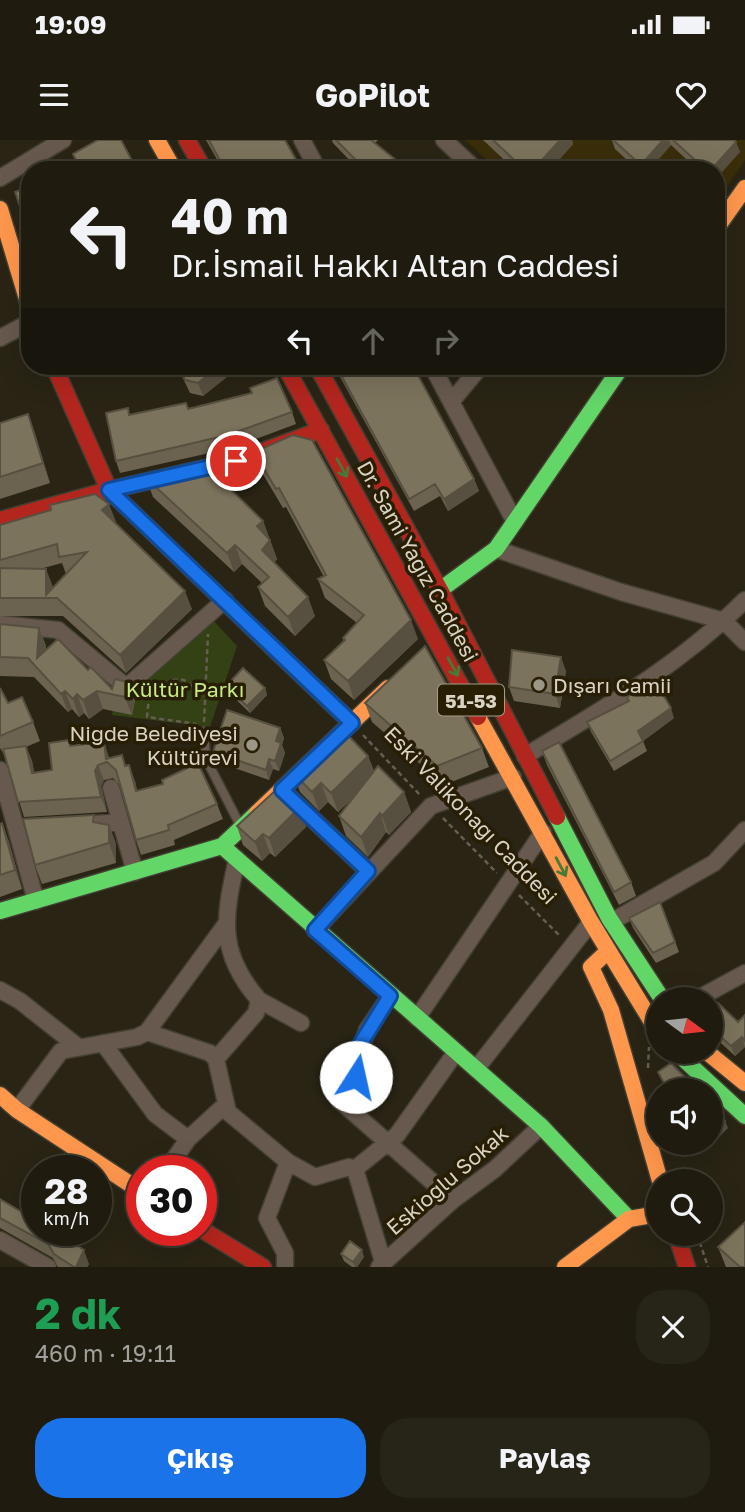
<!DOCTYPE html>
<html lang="tr">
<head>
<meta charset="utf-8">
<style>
	:root { --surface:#1f1b0f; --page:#272418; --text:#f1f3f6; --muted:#a1a19e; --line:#3c392f; --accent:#1a73e8 }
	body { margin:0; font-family:"Golos Text",sans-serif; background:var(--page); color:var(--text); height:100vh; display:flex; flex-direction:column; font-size:26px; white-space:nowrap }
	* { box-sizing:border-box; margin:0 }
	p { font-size:23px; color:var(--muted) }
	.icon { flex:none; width:38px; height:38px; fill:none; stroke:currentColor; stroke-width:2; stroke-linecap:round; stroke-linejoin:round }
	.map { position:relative; height:1127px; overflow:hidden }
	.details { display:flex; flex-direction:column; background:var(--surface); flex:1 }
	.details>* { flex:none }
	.guide { position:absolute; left:21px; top:21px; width:704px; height:214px; border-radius:28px; box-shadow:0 7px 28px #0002,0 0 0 2px var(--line); background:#1f1b0f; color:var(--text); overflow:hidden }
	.needle { width:46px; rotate:105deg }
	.buttons { position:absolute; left:646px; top:847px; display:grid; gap:14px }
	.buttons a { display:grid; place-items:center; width:77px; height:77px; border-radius:50%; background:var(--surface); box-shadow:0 7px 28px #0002,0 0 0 2px var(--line); font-size:35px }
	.speed { position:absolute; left:21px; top:1015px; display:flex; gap:14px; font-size:35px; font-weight:700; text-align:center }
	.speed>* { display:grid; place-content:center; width:91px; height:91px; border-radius:50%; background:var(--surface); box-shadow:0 7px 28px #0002,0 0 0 2px var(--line); line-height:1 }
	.speed small { font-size:18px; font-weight:400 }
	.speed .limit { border:10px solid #d22; background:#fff; color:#111 }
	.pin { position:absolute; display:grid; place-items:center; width:60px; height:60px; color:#fff; margin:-30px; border:4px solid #fff; border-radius:50%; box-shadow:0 2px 7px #0007 }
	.me { position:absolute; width:77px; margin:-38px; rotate:10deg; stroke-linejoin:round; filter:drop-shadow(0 0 5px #0008) }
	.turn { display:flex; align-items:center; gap:24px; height:147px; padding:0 35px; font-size:32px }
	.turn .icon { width:91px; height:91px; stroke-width:2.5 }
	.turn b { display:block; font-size:49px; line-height:60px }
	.lanes { display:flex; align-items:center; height:66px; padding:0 35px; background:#0003; justify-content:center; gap:35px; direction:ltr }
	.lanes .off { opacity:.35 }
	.round { display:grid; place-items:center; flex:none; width:74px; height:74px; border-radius:28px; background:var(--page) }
	.summary { display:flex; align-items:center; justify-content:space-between; height:119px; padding:0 35px }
	h1 { font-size:42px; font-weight:700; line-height:52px; color:#1e9e55 }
	.action { display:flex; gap:14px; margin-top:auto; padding:14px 35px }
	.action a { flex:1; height:80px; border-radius:28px; background:var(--accent); color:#fff; font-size:28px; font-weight:700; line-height:80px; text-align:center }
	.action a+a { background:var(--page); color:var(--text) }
	.status { display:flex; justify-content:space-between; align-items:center; height:49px; padding:0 35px; background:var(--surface); direction:ltr }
	.status svg { height:19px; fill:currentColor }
	header { display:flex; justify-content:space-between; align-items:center; height:91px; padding:0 35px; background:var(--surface); font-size:32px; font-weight:700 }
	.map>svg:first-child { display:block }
	.built { fill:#392d0a }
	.green { fill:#344115 }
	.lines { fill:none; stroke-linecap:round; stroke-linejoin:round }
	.lane-casing { stroke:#433f32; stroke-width:11 }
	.street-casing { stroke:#433f32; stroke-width:19 }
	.fast-casing { stroke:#433f32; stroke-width:19 }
	.slow-casing { stroke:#433f32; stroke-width:19 }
	.jam-casing { stroke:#433f32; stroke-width:19 }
	.path { stroke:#665d53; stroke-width:2.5; stroke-dasharray:5 3.5; stroke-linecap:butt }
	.lane { stroke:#67594e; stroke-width:8 }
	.street { stroke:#67594e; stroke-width:16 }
	.fast { stroke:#63d668; stroke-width:16 }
	.slow { stroke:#ff974d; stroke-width:16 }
	.jam { stroke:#b3261e; stroke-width:16 }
	.wall { fill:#6b634f; fill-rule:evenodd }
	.shaded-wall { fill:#575040 }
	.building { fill:#7c735c; stroke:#575040; stroke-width:2 }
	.oneway { stroke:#467a36 }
	.route-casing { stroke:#114b97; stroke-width:18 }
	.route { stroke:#1a73e8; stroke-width:12 }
	.poi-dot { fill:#9b9686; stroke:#281e03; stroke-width:2.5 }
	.labels { text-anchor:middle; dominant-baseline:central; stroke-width:7; stroke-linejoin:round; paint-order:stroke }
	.shield { fill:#281e03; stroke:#a49d89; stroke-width:2 }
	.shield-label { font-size:19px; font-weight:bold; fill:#d9d3c3 }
	.street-label { font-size:21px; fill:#d9d3c3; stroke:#281e03 }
	.poi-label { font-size:21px; fill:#d9d3c3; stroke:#281e03; text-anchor:start }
	.park-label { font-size:21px; fill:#c5eb83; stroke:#281e03 }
</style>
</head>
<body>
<div class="status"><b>19:09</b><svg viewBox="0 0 49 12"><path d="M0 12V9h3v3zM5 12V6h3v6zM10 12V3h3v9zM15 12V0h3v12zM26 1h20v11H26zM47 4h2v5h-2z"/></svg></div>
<header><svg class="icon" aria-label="menu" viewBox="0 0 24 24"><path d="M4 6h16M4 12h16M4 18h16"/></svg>GoPilot<svg class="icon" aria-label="heart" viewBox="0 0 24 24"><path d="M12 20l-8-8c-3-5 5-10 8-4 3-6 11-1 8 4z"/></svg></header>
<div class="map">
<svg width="745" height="1127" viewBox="0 0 745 1127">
	<rect width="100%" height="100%" fill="#292414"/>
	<path class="built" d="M465,0H745V20L716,63V30H498Z"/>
	<path class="green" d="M210,477L237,506L210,587L112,575L114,561Z"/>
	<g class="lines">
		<defs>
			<path id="lane" d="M204,591L206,619L240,685"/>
			<path id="street" d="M302,0L318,30
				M444,0L476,30
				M0,38L63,0
				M0,198L30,182
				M432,226L515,382
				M451,262L481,226
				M496,409L621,452L724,481L745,502
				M0,484L58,490L124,545L131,543L225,460
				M525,616C603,569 680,525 745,460
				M0,630L36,761
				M111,648L135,732
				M282,650L368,731
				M81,685L121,682
				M611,782L714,723L745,690
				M315,790L431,666L513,637
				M0,850L20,861L77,906
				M390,856L367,890L359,916L358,931L339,960L453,1060
				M697,859L745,833
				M259,860L301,883
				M417,878L543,692
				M147,892L210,913L216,919L228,972L288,1022L315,1037L349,1027L355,1029L383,1122
				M103,903L155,974L188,999
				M216,919L256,873L259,860C217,812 224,777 237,719
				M476,929L591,782
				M17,970L61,911L137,897L147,892L226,784
				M355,1029L397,995L456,912
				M166,1031L188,999L224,966
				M0,1100L48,1127
				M285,1127V1113L267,1078L288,1022
				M379,1127L453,1060L495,1029L541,986"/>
			<path id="fast" d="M440,450L496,409L622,226
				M272,507L352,583
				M557,677L609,778L662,859
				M222,706L541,986L629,1079
				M0,771L222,706L257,673
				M676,912L745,976"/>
			<path id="slow" d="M157,0L174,30
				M0,69L30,169
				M716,89L745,48
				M478,577L591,782L658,892
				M257,673L388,548
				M608,811L591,827L611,870L660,1041
				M707,912L745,943
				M0,955L17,970L142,1052
				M565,1127L629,1079L658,1074"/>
			<path id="jam" d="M187,0L204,30
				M54,226L109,350L272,507
				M285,226L478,577
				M317,226L440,450L557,677
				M0,380L109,350L236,321L321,290
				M201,1089L263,1127
				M676,1094L687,1127"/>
		</defs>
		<use href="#lane" class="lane-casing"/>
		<use href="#street" class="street-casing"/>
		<use href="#fast" class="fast-casing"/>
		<use href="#slow" class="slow-casing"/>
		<use href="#jam" class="jam-casing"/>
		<path class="path" d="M150,547L147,577L197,584
			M150,547L164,548L171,541C182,537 191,541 194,552L205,553
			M204,582L208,494
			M363,595L421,656
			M443,678L497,733
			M519,755L561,797
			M648,928L649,907
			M697,1094L708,1127"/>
		<use href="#lane" class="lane"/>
		<use href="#street" class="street"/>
		<use href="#fast" class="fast"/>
		<use href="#slow" class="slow"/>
		<use href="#jam" class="jam"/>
	</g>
	<path class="wall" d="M206,0H285L302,30H223Z
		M332,0H378L375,3L396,20L399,30H352L355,26L333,3Z
		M483,0H572L573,4L550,30H515Z
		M612,0H734L740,12L716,30H698L671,5L649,30H638L615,9Z
		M177,226H225L228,236L203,256L190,253Z
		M334,226H413L474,339L479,351L448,371L440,356L414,371Z
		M189,269L292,272L296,284L232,308L120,333L116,321L130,275Z
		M28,274L50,343L0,359V283Z
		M254,312L418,499L354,560L331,539L324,520L344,502L343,498L357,483L325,458L318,439L324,437L286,367L283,368L261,331Z
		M197,337L263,381L277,419L274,423L315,476L295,496L265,466L258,447L262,443L242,424L234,432L153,357L146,338Z
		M115,382L192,469L126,533L63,476H0V385L116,382ZM62,423L66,434L53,448L40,429Z
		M0,484L39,488L46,506V510L88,530L112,549L135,560L132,575L103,569L89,579L84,573L79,577L72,569L68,572L34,537L0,536Z
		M566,531L560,568L514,561L509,547Z
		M226,546L265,548L267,555L250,573L229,553Z
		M0,548L8,563L33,582L40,601L26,607L32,621L34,633L52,630L72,606L110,618L122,615L126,626L135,641L137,651L217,664L223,679L174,700L175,705L141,715L136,700L119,644L113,638L104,640L101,646L107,672L24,677L5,616L0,608Z
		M627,557L674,578L643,601L647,611L614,631L591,592L587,582L629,561Z
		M365,563L482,608L489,627L444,645L372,582Z
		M280,588L284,598L282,605L285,613L279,631L273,629L269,640L217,622L213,612Z
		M542,611L631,742L636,756L619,765L547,625Z
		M368,616L374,631L404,652L411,672L389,695L386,692L368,717L346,696L339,676L356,655L338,672L328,662L319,671L300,652L293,633Z
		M299,668L306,687L275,717L270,713L262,721L243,705L237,686Z
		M94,675L97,683L109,685L116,704V723L42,744L35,725Z
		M2,683L9,702L22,749L0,757V684Z
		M660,762L679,812L656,823L633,788L629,778Z
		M710,871L738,882L745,875V907L735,916L710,893Z
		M0,1059L89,1124L87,1127H58L53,1118L0,1088Z
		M718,1107L745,1127H726Z
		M341,1114L364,1117L357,1127H352L344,1121Z"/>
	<path class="shaded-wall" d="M560,0H572L573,4L550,30H533Z
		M663,0H669L671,5L649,30H642L641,25Z
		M736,2L740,12L716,39V30H711Z
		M396,20L399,30H394L392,24Z
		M219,226H225L228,236L203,256L198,243Z
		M28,274L35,293L50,343L43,323Z
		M474,339L479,351L448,371L444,359Z
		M109,364L116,382L109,388L102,370Z
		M263,381L270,400L257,386Z
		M270,400L277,419L269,429L262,410Z
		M235,405L242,424L234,432L227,413Z
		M46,429L53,447L46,455Z
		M185,451L192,469L126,533L120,515Z
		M308,457L315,476L295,496L288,477Z
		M411,480L418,499L354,560L348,541Z
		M39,488L46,506L44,536L37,518Z
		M561,517L566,531L560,568L555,554Z
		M128,542L135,560L132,575L125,557Z
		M265,548L267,555L250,573L247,566Z
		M65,551L72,569L68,572L61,554Z
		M97,551L103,569L89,579L83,560Z
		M77,554L84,573L79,577L73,559Z
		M671,568L674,578L642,602L638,591Z
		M280,588L284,598L282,605L285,613L279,631L275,621L276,601Z
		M104,602L109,617L111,625L106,619Z
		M26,606L32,621L38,649L32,633Z
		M368,616L375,635L338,672L331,653Z
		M269,619L273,629L269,640L266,630Z
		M98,625L104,640L101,646L107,672L101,657L95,631Z
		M129,625L135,641L141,667L136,651Z
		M321,643L328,662L319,671L312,652Z
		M404,652L411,672L389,695L382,676Z
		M299,668L306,687L275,717L269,698Z
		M380,673L386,692L368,717L361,697Z
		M2,683L9,702L22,749L15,730Z
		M109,685L116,704V723L109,703Z
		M263,694L270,713L262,721L255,702Z
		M742,897L745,907L735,916L731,906Z
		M691,943L694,950H683Z
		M725,981L728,988L711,1005L710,996Z
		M84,1110L89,1124L87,1127H76Z
		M362,1110L364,1117L357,1127H355L353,1122Z"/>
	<path class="building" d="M98,0H121L137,30H81L73,14Z
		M209,0H285L302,30H225Z
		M336,0H371L396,20L392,24L395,30H352L358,22Z
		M493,0H560L533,30H525Z
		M613,0H663L641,25Z
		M673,0H734L736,2L711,30H706Z
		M30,47V96L15,52Z
		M178,226H219L198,243L185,240Z
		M336,226H413L474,339L444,359L435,344L409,359Z
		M277,238L292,272L228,295L116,321L106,273L128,268L129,275L186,263L188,269L252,253L250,248Z
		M28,274L43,323L0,337V283Z
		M293,295L312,300L411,480L348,541L324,520L345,500L343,498L364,475L318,439L326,435L279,348L276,349L254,312Z
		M191,325L197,337L211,330L263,381L257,386L270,400L262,410L308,457L288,477L258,447L269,437L235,405L227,413L146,338Z
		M95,354L109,364L102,370L185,451L120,515L57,458H0V428L46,429V455L87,412L59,417L57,404L0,420V385L51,370L50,365Z
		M0,484L39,488L37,518L58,499L88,530L91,527L112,549L115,539L128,542L125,557L97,551L83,560L77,554L73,559L65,551L61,554L28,518L0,517Z
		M425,506L482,608L437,626L365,563Z
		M512,510L561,517L555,554L509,547Z
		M243,528L265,548L247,566L226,546Z
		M655,541L671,568L638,591L643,601L610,621L587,582L629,561L627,557Z
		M0,548L8,563L22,557L33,582L0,596Z
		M227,570L280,588L276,601L281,603L275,621L269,619L266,630L213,612Z
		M340,587L368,616L331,653L321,643L312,652L293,633Z
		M69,600L70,606L104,602L106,619L122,615L125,626L129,625L136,651L163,644L162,640L198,623L217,664L168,685L169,690L136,700L116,630L107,622L98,625L95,631L101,657L18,662L3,609L26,606L32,633L52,630L49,603Z
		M559,602L631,742L614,752L542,611Z
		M378,626L404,652L382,676L380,673L361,697L339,676Z
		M278,648L299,668L269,698L263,694L255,702L237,686Z
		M94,675L93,682L109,685V703L35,725L23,679Z
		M2,683L15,730L0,735V684Z
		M660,762L675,802L653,813L629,778Z
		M718,863L738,882L745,875V901L742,897L731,906L710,887V871Z
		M671,923L691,943L683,950H668L658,932Z
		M710,967L725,981L710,996Z
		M0,1059L37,1081V1090H51L84,1110L76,1127H74L54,1114L48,1104L0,1078Z
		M745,1082V1127H740L718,1107Z
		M350,1101L362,1110L353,1122L341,1114Z"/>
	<defs><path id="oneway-shaft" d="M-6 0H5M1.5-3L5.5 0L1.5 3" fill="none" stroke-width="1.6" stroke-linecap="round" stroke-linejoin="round" transform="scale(1.75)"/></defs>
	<g class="oneway">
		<use href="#oneway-shaft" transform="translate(342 328) rotate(61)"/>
		<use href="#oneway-shaft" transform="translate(453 527) rotate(61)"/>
		<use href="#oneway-shaft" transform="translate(561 727) rotate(62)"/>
	</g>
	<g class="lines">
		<defs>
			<path id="route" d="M236,321L109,350L352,583L282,650L368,731L315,790L390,856L361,903L356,937"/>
		</defs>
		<use href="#route" class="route-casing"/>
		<use href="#route" class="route"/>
	</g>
	<g class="poi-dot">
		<circle cx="539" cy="545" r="7"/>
		<circle cx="252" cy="605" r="7"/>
	</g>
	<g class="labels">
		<rect class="shield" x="438" y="544.5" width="66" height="31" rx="5"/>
		<g class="shield-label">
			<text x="471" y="560">51-53</text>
		</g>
		<g class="street-label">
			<text transform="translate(418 421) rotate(61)">Dr. Sami Yağız Caddesi</text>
			<text transform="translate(471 675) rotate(46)">Eski Valikonağı Caddesi</text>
			<text transform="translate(447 1040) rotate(-41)">Eskioğlu Sokak</text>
		</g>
		<g class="poi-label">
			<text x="553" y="545">Dışarı Camii</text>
			<text x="238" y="593" text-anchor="end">Niğde Belediyesi<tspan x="238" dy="24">Kültürevi</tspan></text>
		</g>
		<g class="park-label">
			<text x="185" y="549">Kültür Parkı</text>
		</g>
	</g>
</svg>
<div class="buttons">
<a><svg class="needle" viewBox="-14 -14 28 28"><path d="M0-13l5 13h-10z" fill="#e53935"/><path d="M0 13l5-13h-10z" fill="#a1a19e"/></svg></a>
<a><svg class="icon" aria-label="sound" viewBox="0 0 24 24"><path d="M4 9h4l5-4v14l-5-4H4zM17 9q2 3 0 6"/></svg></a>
<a><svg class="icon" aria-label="search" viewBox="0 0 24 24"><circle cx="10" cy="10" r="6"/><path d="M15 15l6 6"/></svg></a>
</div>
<div class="speed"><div>28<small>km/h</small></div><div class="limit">30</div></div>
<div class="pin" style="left:236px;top:321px;background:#d93025"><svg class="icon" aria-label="arrive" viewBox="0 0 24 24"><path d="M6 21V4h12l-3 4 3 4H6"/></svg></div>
<svg class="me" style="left:356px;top:937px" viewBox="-20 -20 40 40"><circle r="19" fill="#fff"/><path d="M0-13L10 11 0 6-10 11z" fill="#1a73e8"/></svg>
<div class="guide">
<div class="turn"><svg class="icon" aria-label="left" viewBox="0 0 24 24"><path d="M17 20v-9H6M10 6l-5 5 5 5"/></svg><div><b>40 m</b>Dr.İsmail Hakkı Altan Caddesi</div></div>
<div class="lanes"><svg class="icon" aria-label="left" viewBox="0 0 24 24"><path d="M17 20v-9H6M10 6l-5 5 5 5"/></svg><svg class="icon off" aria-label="ahead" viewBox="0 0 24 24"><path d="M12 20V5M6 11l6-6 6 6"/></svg><svg class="icon off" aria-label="right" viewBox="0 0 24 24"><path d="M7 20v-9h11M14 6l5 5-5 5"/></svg></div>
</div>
</div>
<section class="details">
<div class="summary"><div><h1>2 dk</h1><p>460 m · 19:11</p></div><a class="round"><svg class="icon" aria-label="close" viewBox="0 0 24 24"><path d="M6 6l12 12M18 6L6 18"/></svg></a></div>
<div class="action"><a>Çıkış</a><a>Paylaş</a></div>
</section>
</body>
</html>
